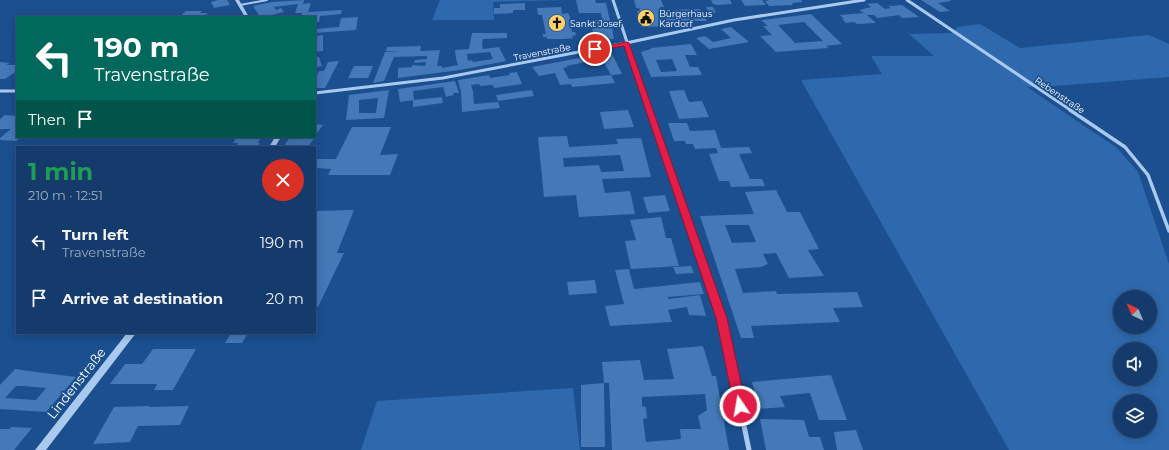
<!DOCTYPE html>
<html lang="en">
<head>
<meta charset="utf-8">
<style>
	:root { --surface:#143b6b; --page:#214673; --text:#f1f3f6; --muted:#9dadc1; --line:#33557e }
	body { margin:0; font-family:Montserrat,sans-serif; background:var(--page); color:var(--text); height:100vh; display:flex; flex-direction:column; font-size:15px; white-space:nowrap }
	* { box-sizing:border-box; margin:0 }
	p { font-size:13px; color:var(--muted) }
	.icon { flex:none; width:22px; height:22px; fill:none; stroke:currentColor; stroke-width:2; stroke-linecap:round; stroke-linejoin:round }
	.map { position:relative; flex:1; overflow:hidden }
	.sheet { position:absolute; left:16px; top:146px; width:300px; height:188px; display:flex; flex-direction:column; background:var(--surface); border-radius:0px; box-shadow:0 2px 10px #0003,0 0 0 1px var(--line) }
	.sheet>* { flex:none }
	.top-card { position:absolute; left:16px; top:16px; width:300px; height:122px; border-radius:0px; box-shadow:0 2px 10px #0003,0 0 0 1px var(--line); background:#00695c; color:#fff; overflow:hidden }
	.needle { width:26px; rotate:316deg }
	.buttons { position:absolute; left:1113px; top:290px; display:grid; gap:8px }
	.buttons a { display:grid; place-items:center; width:44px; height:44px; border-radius:50%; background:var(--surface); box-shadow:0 2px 10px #0003,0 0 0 1px var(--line); font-size:20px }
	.pin { position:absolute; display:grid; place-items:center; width:34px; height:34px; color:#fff; margin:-17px; border:2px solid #fff; border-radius:50%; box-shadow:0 1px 4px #0007 }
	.me { position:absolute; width:44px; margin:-22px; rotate:348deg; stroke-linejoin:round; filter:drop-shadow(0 0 3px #0008) }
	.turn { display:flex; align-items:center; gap:14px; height:84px; padding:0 12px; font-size:18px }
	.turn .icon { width:52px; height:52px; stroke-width:2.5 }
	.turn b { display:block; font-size:28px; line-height:34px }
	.then { display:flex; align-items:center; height:38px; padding:0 12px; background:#0003; gap:8px; font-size:15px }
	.round { display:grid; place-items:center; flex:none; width:42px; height:42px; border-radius:21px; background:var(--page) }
	.headline { display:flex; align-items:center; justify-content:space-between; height:68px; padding:0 12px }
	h1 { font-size:24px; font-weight:700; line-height:30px; color:#1e9e55 }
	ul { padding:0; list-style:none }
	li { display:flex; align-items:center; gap:12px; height:56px; padding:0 12px }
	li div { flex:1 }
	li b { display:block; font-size:15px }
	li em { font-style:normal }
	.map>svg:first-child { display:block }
	.green { fill:#2e69ad; fill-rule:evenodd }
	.building { fill:#4478b7; fill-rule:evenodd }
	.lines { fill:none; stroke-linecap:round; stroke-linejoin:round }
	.service { stroke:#a9c9ee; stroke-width:2 }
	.minor-far2 { stroke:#a9c9ee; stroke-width:3 }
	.minor-far1 { stroke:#a9c9ee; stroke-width:3.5 }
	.minor { stroke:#a9c9ee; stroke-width:5 }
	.tertiary { fill:#a9c9ee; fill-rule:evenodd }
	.route { fill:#e11d48; stroke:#92132f }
	.labels { text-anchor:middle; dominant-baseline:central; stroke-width:3.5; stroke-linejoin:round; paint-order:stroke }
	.far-poi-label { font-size:9px; fill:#fff; stroke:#1b4f8f; text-anchor:start }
	.far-street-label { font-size:9px; fill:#fff; stroke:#1b4f8f }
	.near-street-label { font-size:13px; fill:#fff; stroke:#1b4f8f }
</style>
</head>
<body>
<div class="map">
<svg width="1169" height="450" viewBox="0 0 1169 450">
	<rect width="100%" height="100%" fill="#1b4f8f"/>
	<path class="green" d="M440,0H562L493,2L494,20H432Z
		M980,24L1020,48L1149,35L1169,44V77L1041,87H1027L1117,148L1138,172L1169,264V450H1009L801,80L882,74L871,56H934L909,34L951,33L958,27ZM1120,297H1150V327H1120ZM1120,349H1150V379H1120ZM1120,401H1150V431H1120Z
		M573,388L580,450H361L377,401Z"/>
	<path class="building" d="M218,0H227L230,5L214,8L211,2Z
		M304,0L303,4L311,3L308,12L342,10L341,14L320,16L319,22H315V17H301L302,13H295L298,4L274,7L276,10L281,8L284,12L272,15L273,17H260L253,6L272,2Z
		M576,0H595L596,3H606L611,25L593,24V20H602L601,13H579Z
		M634,0H661L664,7H660L661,10H666V12H673V10L700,9L707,21H670L672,26L642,27L637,11H640L639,8H636Z
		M711,0H730L732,4L717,5L713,4Z
		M741,0H762L766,5L745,6Z
		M770,0H801L803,2L792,3L793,5L769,6L765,1Z
		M921,0H949L951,1L938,3L950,11L940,12Z
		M525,3V10H513V13L494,14V8H500V4H501Z
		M877,3L885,9L891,8L888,6L902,5L919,17L902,18L899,15L877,18L874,15H867L876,23L857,24L854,22L846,23L842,19H844L840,15L864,13L859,10L871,7L867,4Z
		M561,7L562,14L568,13L570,17L572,32H575L576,35L572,36L573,38L565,39H547V37H543V34H546L545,30L542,15H538L537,8Z
		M706,7H713L716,13H709Z
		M186,11H202L200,13H208L203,17H179Z
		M811,14L842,44L826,46L829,48L776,52L760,36L772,35L763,26H768L761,20ZM804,22L823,41L795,43L778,25Z
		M358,17L356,30L315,33V29L339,27L341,18Z
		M592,27L612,28L614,39L594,40Z
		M731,27L749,42L709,49L696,38L705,36L713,42L731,38L721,29Z
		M472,33H507V38L483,39L482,45L483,49L499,47L506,61L460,70L398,78V68L412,67V65L425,66L426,62L414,63L415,60L427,59V56L394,57L384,81L373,83L385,52L403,51H386L387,47L421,46L420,51L440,50L437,66H442V68L458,65L456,59L455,50L469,49ZM490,52L493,59L473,62L472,60L468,61L467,54Z
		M323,35V51L315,52V36Z
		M691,44L697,55H685L690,67H698L702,75L651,77L641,52L651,49V48ZM672,59L677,71L661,72L656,60Z
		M611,52L622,74L611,75L602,59L566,66L568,67L563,68L569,79L611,75L615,83L572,87L571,84L560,85L555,73L539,76L532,67Z
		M315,57H319L322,66L315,68Z
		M339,61L325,88H315V80L319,71H324L328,62Z
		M0,62L10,63L6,65H17V71L5,79H0Z
		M354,66H373L368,78H348Z
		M517,72L522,84L494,88L493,85L480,86L479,84L471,85L473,91L474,104L498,102L500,108L462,112L461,92L458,80L489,75L490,78L510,75L509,73Z
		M455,81L459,93H453L454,95L446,97L443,87L413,91L414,100L400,102L398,89Z
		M389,90L384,118L346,120L349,95ZM378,98L376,113H359V100Z
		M532,90L534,96L498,101L496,95Z
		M684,90L689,102L702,101L709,117L679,119L669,91Z
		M442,97L443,103L413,107V100Z
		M628,110L634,127L604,129L600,112Z
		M5,115L17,116V137H21L16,141L0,140V138L11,129H0V119Z
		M668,123H687L690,131L715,130L721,148L749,147L752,153L739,154L750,179H762L765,186L731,187L729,181H719L709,154L718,153L716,148L695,149L693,144H686L685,141H674Z
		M315,124L323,125L315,136Z
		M352,127H391L380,155L398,154L390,175H328L331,169L315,168V159H336Z
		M567,136L569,147L618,144L616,139L641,138L651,177L602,179L605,193L630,191L635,214L579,217L576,195L544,197L538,137ZM620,155L624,171L601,172L599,165L564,167L563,158Z
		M237,137H261L258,143H260L258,147H235L238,143H233Z
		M290,137H315L308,147H283Z
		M776,190L787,212H800L819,249L808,250L824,276L789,278L776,253L763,254L768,264L761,267L735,269L743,293L776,291L777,294L857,292L863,307L833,308L840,322L751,326L754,338H741L700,216L754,214L745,192ZM725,225H749L756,242L732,243Z
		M665,195L670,211L648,213L643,197Z
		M354,210L337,253H344L318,307L315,306V211Z
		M661,217L666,238H671L679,266L631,269L625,241L636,240L630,220Z
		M691,266L694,273L676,274L673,267Z
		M629,269L634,289L700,282L704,294L668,297V299L700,295L706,316L689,315L687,307L668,310L672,322L610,326L605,306L624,304L615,270Z
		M595,280L597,293L569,295L567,282Z
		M231,333H248L242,343H225Z
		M703,346L712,376H716L729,450H612L609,383H604L602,362L640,360L644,380L674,379L667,349ZM705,394L707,410L698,416L701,429H680L681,439L646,442L643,419L647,418L646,407L642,406V397Z
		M153,349H196L173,390H154L157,384H110L125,364H142Z
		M15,369L36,372L76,377L46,412L0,409V385ZM16,386H23L46,388L36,400L5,398Z
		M831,375L847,420H819L810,393L780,396L785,407L759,409L752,382Z
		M604,383L605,447H581V385Z
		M150,406L149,407L189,406L180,425L138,426L130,442L93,444L114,407Z
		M760,419L804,420L809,437H820L824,450H766Z
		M11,427L32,428L14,450H0V429H10Z
		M856,430L863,450H837L834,432Z"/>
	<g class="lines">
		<path class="service" d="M240,5L267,0"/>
		<path class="minor-far2" d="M613,0L650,111
			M907,0L1072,111
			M0,91H17
			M315,93L443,78L626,43L734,20L864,0"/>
		<path class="minor-far1" d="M649,110L701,257
			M1070,110L1125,147L1148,175L1169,231"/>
		<path class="minor" d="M700,256L722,318L749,450"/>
		<path class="tertiary" d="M235,0H239L249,17H245Z
			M275,137H281L275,147H269Z
			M127,333H136L46,450H35Z"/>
	</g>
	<path class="route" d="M626,42L629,43L727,318L746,406L744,410L740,411L736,410L734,406L716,318L624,46L595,51L592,49Z"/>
	<defs>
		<symbol id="civic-disc" viewBox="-11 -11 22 22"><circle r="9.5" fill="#ffd166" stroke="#1b4f8f"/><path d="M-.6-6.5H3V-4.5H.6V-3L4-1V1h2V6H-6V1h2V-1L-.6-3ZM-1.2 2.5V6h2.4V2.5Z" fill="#111"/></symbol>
		<symbol id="church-disc" viewBox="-11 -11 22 22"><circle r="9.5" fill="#ffd166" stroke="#1b4f8f"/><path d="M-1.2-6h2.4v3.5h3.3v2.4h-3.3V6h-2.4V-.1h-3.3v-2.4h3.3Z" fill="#111"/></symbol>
	</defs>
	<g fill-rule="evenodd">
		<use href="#civic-disc" x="636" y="8" width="20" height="20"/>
		<use href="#church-disc" x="547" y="13" width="20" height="20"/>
	</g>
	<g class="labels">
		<g class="far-poi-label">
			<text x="659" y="13">Bürgerhaus<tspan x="659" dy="10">Kardorf</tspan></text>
			<text x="570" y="23">Sankt Josef</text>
		</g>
		<g class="far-street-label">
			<text transform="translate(542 52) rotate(-11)">Travenstraße</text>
			<text transform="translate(1060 95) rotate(34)">Rebenstraße</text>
		</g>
		<g class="near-street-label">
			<text transform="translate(76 383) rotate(-52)">Lindenstraße</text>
		</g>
	</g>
</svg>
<div class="buttons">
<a><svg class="needle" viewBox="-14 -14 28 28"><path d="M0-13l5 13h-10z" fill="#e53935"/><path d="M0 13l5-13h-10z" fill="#9dadc1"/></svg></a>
<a><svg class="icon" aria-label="sound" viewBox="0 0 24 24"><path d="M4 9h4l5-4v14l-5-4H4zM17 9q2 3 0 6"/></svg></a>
<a><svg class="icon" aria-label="layers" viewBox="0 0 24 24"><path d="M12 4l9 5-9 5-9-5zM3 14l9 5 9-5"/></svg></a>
</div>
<div class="pin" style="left:595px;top:49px;background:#d93025"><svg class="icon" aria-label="arrive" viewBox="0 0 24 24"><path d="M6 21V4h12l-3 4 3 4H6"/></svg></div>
<svg class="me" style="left:740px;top:406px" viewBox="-20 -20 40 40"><circle r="17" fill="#e11d48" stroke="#fff" stroke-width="3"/><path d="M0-11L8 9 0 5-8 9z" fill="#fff"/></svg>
<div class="top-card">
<div class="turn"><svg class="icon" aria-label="left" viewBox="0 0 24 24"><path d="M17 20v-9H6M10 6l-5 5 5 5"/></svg><div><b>190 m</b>Travenstraße</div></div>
<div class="then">Then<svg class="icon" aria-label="arrive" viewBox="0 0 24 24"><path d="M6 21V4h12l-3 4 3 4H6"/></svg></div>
</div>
<section class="sheet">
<div class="headline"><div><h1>1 min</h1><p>210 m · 12:51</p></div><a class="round" style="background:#d93025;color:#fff"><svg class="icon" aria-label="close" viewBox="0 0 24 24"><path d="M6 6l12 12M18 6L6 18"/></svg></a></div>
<ul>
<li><svg class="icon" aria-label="left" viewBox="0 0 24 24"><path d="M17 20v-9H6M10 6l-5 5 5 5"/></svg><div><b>Turn left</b><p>Travenstraße</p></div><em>190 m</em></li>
<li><svg class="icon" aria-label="arrive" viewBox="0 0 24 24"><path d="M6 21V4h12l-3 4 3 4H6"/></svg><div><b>Arrive at destination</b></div><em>20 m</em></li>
</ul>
</section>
</div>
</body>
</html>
